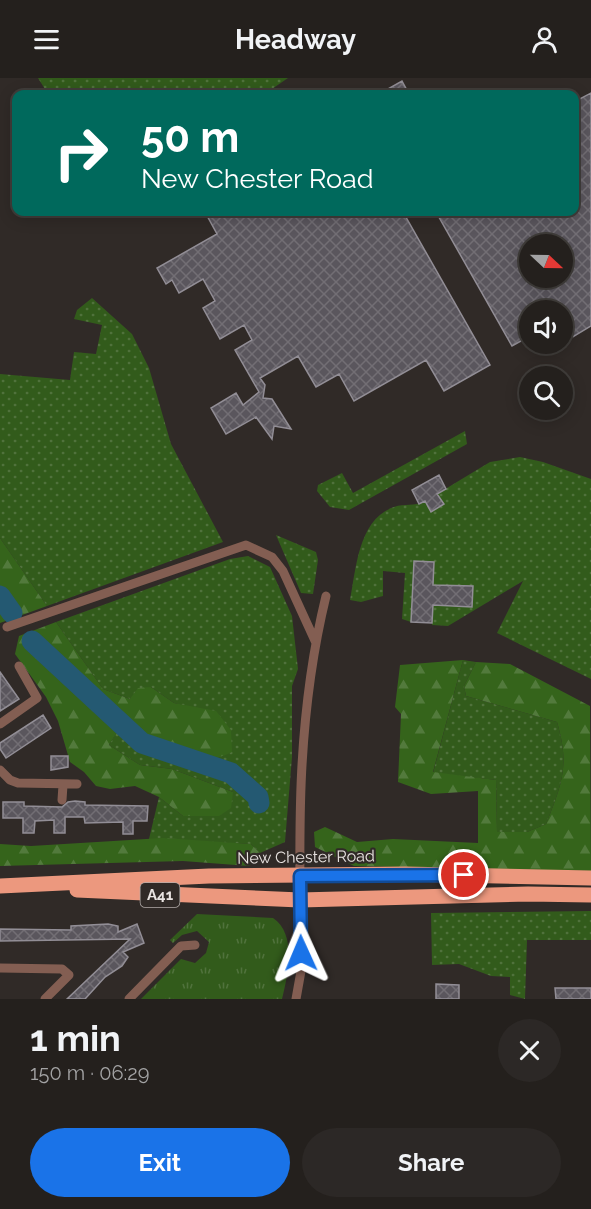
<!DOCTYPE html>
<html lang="en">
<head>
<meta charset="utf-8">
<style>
	:root { --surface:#24201d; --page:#2c2826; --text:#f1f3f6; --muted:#a3a3a4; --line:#413e3b; --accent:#1a73e8 }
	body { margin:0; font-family:Raleway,sans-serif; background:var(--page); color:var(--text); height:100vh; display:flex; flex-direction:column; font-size:22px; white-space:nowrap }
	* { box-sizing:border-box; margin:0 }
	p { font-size:20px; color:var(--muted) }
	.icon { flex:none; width:33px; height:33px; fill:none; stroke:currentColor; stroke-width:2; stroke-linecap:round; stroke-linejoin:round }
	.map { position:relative; height:921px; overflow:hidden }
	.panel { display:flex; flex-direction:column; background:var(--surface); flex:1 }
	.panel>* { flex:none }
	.banner { position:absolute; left:12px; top:12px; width:567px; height:126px; border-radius:12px; box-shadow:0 3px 15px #0003,0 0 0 2px var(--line); background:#00695c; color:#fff; overflow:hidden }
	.needle { width:39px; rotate:112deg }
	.buttons { position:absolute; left:519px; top:156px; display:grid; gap:12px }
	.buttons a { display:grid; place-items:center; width:54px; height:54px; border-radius:50%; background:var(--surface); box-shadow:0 3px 15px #0003,0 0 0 2px var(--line); font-size:30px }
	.pin { position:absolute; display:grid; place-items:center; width:51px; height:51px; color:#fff; margin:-26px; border:3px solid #fff; border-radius:50%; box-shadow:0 2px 6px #0007 }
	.me { position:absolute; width:66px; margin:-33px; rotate:359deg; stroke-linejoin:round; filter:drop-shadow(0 0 4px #0008) }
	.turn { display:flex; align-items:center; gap:21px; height:126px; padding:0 30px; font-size:27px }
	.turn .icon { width:78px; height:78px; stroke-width:2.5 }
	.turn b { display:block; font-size:42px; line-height:51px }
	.round { display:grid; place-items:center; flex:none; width:63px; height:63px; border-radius:32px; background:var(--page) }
	.head { display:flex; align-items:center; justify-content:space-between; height:102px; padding:0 30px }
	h1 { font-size:36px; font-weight:700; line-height:45px }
	.cta { display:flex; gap:12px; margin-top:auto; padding:12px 30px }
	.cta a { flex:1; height:69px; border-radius:36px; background:var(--accent); color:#fff; font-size:24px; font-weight:700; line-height:69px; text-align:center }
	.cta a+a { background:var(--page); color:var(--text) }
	header { display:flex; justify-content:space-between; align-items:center; height:78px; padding:0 30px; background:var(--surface); font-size:27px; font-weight:700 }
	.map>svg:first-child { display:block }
	.grass { fill:url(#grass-dots) }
	.forest { fill:url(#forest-firs) }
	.park { fill:url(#park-tufts) }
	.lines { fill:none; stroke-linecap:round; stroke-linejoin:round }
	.river { stroke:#245972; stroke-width:21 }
	.building { fill:url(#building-cross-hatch); stroke:#928e96; stroke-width:1.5; fill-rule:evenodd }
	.minor { stroke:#835e52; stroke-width:9 }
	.trunk { stroke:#ec987e; stroke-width:15 }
	.route-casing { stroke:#114b97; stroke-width:15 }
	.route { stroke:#1a73e8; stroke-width:10 }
	.labels { text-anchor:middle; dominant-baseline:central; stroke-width:4.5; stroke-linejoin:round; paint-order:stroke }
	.shield { fill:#302a27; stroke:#b2acaa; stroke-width:1.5 }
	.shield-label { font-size:15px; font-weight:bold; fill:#e9e4e2 }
	.street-label { font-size:16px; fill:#e9e4e2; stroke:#302a27 }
</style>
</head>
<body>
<header><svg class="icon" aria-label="menu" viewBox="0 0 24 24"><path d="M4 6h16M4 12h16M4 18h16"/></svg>Headway<svg class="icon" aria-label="person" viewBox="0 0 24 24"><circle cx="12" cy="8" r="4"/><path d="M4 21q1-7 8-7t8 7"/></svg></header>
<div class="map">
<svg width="591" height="921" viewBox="0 0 591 921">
	<defs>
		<pattern id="grass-dots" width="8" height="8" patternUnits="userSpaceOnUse" patternTransform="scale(1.5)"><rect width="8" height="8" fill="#325b1b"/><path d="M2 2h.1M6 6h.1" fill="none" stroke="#50723c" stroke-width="1.8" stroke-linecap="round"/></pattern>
		<pattern id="forest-firs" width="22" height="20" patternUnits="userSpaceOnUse" patternTransform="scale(1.5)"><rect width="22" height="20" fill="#35641b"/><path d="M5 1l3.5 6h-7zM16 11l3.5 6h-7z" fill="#527a3c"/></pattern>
		<pattern id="park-tufts" width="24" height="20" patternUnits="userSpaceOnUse" patternTransform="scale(1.5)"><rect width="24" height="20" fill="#325b1b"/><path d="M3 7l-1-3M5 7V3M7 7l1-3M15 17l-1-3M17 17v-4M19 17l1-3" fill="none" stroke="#50723c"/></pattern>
		<pattern id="building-cross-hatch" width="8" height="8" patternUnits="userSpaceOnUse" patternTransform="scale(1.5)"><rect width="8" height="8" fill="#5a565d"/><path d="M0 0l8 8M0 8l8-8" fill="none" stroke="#726e74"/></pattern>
	</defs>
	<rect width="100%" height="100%" fill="#302a27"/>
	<path class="grass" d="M38,0H288L272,11L275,16H48Z
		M92,220L132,256L149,290L171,366L223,464L47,528L0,460V296L70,302L74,274L96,276L102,247L74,241L77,232Z
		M465,353L467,366L349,432L330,429L317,413L318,407L342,395L353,415Z
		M520,379L543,384L591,401V601L497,555L523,503L448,548L432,547L433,520L472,508L433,509L434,484L414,483L411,544L402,541L405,495L383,493V518L361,524L350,522C356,492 358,441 394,429C405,425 414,429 425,423L431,433L443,426L437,416L490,384Z
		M276,457L316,474L318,482L313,516L301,515Z
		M248,478L270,489L292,538L298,591L292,608V679L285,764L260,775L251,766L149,761L159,719L183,738L233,714L172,691L140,687L109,667L117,653L157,671L190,629L174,625L151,609L130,621L103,611L56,544L230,481Z
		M463,582L476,584L464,608L466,618L557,644C570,687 562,706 546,746L527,754H497L496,702L433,695Z
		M591,833V862H527L525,921L510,917V899L491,898L459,886L432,887L431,835Z"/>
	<path class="forest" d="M0,460L47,528L0,545Z
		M56,544L103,611L130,621L138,610L151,609L174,625L216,633L231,652L232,674C195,693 152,669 117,654L109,667L140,687L172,691L233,714L231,730L219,738H183L159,719L135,708L110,711L96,708L84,694L70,684L58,643L46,619L15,576L19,558Z
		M463,582L433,694L496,702L497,754H527L546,746C562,706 570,687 557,644L466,618L464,608L476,584L510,586L590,628L591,793L354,788L315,769L314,754L325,749L357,764L393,761L478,765V713L431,716L398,704L401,636L395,629L400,587Z
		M163,760L251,766L260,775L249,788L183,783L0,788V766L31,768Z"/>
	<path class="park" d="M197,836L273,840C297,856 288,896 282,921H141L181,881L195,885L206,875L209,864L197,853L182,857L173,865L170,862Z"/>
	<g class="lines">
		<path class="river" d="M0,518L12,535
			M32,563L142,665L231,695L258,719L259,725"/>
	</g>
	<path class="building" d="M402,3L409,16H379Z
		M591,15V248L571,260L562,244V232H530V258L512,268L436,134H574V24ZM530,166H562V200H530Z
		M205,134H403L490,287L444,313L426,282L354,323L339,296L316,309L298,278L260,300L265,307L263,320L272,321L291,351L274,348L272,361L256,339L226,356L211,330L236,315L243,327L259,314L235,272L252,262L244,247L220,261L203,230L215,223L203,201L179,215L172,202L166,206L157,190L217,156Z
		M439,397L446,411L437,416L444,426L431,434L425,423L419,426L412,412Z
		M414,483L434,484L433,507L473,508L472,529L433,527L432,545L411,544Z
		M0,594L19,621L0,633Z
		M43,637L51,650L6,680L0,671V665Z
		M51,678H68V689L51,692Z
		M75,723L85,724V727L148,728L147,743H133V756H123V744L85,745L84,739H65V755H54V742L35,743L34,755H23V740H3V724H24V728L62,729L68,724Z
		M108,846L118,848V854L137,846L144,865L123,874L128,879L122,888L105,899L85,921H67L130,861L0,863V851L71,852V848Z
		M436,906L459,907V921H436Z
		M555,910H591V921H556Z"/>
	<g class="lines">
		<path class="minor" d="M7,549L246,467L272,479L283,493L316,565
			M0,646L37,620L19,588
			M0,692L10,702L18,705L77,706
			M62,722L63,707
			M0,890L62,891L69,897L45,921
			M129,921L181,868L195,867
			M296,921L301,893C299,764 295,645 326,518"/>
		<path class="trunk" d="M0,808L209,798L405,796L591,800
			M77,812L300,822L528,816L591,817"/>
	</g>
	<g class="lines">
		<defs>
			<path id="route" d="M301,875L300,798L464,797"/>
		</defs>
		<use href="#route" class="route-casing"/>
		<use href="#route" class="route"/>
	</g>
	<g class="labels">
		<rect class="shield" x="140.5" y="805" width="39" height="24" rx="4.5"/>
		<g class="shield-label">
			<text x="160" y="817">A41</text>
		</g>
		<g class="street-label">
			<text transform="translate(306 779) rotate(-1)">New Chester Road</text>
		</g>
	</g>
</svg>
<div class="buttons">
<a><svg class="needle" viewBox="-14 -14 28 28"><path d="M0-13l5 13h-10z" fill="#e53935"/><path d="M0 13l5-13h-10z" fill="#a3a3a4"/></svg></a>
<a><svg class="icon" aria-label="sound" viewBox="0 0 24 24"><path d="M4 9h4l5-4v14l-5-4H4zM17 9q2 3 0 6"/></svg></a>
<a><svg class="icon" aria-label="search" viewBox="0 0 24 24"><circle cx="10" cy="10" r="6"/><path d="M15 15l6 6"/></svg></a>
</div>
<div class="pin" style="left:464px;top:797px;background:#d93025"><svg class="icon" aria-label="arrive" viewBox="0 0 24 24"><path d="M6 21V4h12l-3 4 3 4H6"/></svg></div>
<svg class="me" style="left:301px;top:875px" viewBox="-20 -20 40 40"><path d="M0-17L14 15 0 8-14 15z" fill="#1a73e8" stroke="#fff" stroke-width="4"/></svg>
<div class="banner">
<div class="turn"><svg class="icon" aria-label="right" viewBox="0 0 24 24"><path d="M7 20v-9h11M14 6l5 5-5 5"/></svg><div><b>50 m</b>New Chester Road</div></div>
</div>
</div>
<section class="panel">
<div class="head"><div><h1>1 min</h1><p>150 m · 06:29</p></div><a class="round"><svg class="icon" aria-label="close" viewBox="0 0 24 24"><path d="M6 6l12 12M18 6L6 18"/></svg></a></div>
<div class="cta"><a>Exit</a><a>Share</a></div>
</section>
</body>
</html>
